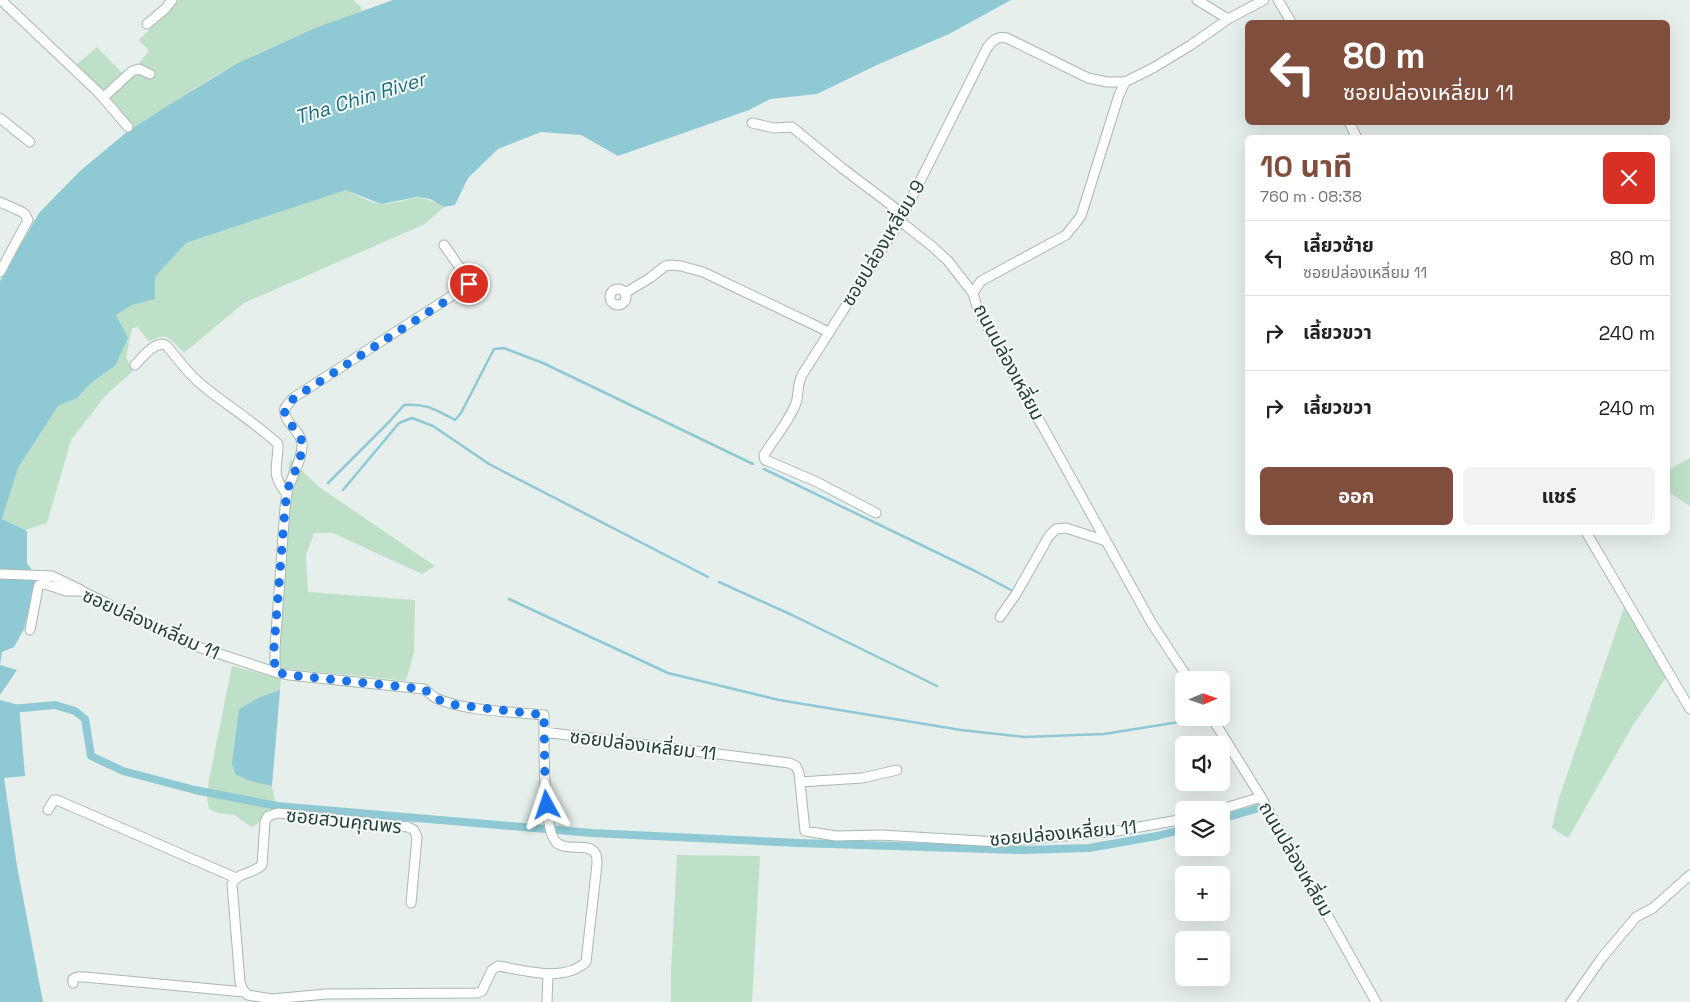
<!DOCTYPE html>
<html lang="th">
<head>
<meta charset="utf-8">
<style>
	:root { --surface:#fff; --page:#f2f2f2; --text:#222; --muted:#767676; --line:#e0e0e0; --accent:#804e3d }
	body { margin:0; font-family:"Space Grotesk","Noto Sans Thai",sans-serif; background:var(--page); color:var(--text); height:100vh; display:flex; flex-direction:column; font-size:19px; white-space:nowrap }
	* { box-sizing:border-box; margin:0 }
	p { font-size:16px; color:var(--muted) }
	.icon { flex:none; width:28px; height:28px; fill:none; stroke:currentColor; stroke-width:2; stroke-linecap:round; stroke-linejoin:round }
	.map { position:relative; flex:1; overflow:hidden }
	.details { position:absolute; left:1245px; top:135px; width:425px; height:400px; display:flex; flex-direction:column; background:var(--surface); border-radius:8px; box-shadow:0 5px 20px #0002 }
	.details>* { flex:none }
	.hud { position:absolute; left:1245px; top:20px; width:425px; height:105px; border-radius:8px; box-shadow:0 5px 20px #0002; background:#804e3d; color:#fff; overflow:hidden }
	.needle { width:32px; rotate:88deg }
	.buttons { position:absolute; left:1175px; top:671px; display:grid; gap:10px }
	.buttons a { display:grid; place-items:center; width:55px; height:55px; border-radius:8px; background:var(--surface); box-shadow:0 5px 20px #0002; font-size:25px }
	.pin { position:absolute; display:grid; place-items:center; width:42px; height:42px; color:#fff; margin:-21px; border:2px solid #fff; border-radius:50%; box-shadow:0 1px 5px #0007 }
	.me { position:absolute; width:55px; margin:-28px; rotate:355deg; stroke-linejoin:round; filter:drop-shadow(0 0 4px #0008) }
	.turn { display:flex; align-items:center; gap:18px; height:105px; padding:0 15px; font-size:22px }
	.turn .icon { width:65px; height:65px; stroke-width:2.5 }
	.turn b { display:block; font-size:35px; line-height:42px }
	.round { display:grid; place-items:center; flex:none; width:52px; height:52px; border-radius:8px; background:var(--page) }
	.overview { display:flex; align-items:center; justify-content:space-between; height:85px; padding:0 15px }
	h1 { font-size:30px; font-weight:700; line-height:38px; color:var(--accent) }
	.cta { display:flex; gap:10px; margin-top:auto; padding:10px 15px }
	.cta a { flex:1; height:58px; border-radius:8px; background:var(--accent); color:#fff; font-size:20px; font-weight:700; line-height:58px; text-align:center }
	.cta a+a { background:var(--page); color:var(--text) }
	ul { padding:0; list-style:none }
	li { display:flex; align-items:center; gap:15px; height:75px; padding:0 15px; border-top:1px solid var(--line) }
	li div { flex:1 }
	li b { display:block; font-size:19px }
	li em { font-style:normal }
	.map>svg:first-child { display:block }
	.green { fill:#bfe0c8 }
	.water { fill:#8ec9d4 }
	.lines { fill:none; stroke-linecap:round; stroke-linejoin:round }
	.stream { stroke:#8ec9d4; stroke-width:2.5 }
	.canal { stroke:#8ec9d4; stroke-width:8 }
	.street-casing { stroke:#a8b8b2; stroke-width:11 }
	.street { stroke:#fff; stroke-width:9 }
	.route { stroke:#1a73e8; stroke-width:9; stroke-dasharray:0 16.2 }
	.labels { text-anchor:middle; dominant-baseline:central; stroke-width:4; stroke-linejoin:round; paint-order:stroke }
	.street-label { font-size:19px; fill:#24423a; stroke:#f7fbf9 }
	.water-label { font-size:20px; font-style:italic; fill:#1c6f80; stroke:#f7fbf9 }
</style>
</head>
<body>
<div class="map">
<svg width="1690" height="1002" viewBox="0 0 1690 1002">
	<rect width="100%" height="100%" fill="#e6efeb"/>
	<path class="green" d="M179,0H353L360,6L362,11C320,27 278,43 239,63C201,83 164,108 128,131L76,65L97,47L127,78L149,51L139,40Z
		M346,190C355,194 374,205 383,204C413,202 413,190 444,207L425,224L244,303L184,353C170,339 168,331 149,342L138,327L132,328L126,357L133,371L106,395L71,440L47,523L25,530L2,519L18,468L58,406L77,398L91,383L115,366L116,315L132,305L154,299L155,277L186,243Z
		M1690,458V506L1668,492V470Z
		M290,459L319,487L435,566L422,574L333,533H314L306,555L308,592L415,600L414,652L406,681C361,675 314,673 269,666L277,560Z
		M1624,608L1669,673L1633,725L1568,838L1552,828L1559,798Z
		M232,666L281,679L280,690L260,697L239,709L238,723L250,781L272,786L275,802C268,810 262,822 252,827L234,815L218,813L209,809L207,797L209,780Z
		M677,855L760,856L752,1002H671V971Z"/>
	<path class="water" d="M393,0H1011L949,34L879,64L817,94L770,99L749,110L618,156L581,135L541,132L498,149L468,178L455,205L444,207L430,199L417,197L381,204L346,190L186,243L155,277V299L132,305L116,315L128,338L115,366L91,383L77,398L58,406L18,468L2,519L27,531V563L36,576L24,629L14,647L2,652L0,665L17,670L0,695V281L39,213L80,171L128,131L175,101L238,63L315,28Z
		M280,690L272,786L250,781L235,774L232,763L239,709L260,697Z
		M0,700L19,705L25,776L4,778L17,866L43,1002H0Z"/>
	<g class="lines">
		<path class="stream" d="M764,469L975,571L1011,590
			M328,483L389,422L404,405C426,403 436,410 455,420L461,413L494,349L504,348L543,363L753,464
			M343,490L399,423L412,418L433,426L489,464L708,577
			M719,582L792,615L937,686
			M509,599L668,673L779,700L961,730L1024,737L1104,734L1204,718"/>
		<path class="canal" d="M0,710L55,705L75,711L85,719L91,756L123,771L195,790L277,806L592,833L798,843L1022,850L1089,848L1157,836L1184,829
			M1221,819L1259,808"/>
		<defs>
			<path id="street" d="M1,0L98,92L128,127
				M1197,0L1228,19
				M1278,0L1291,22
				M147,24L165,9L172,0
				M103,98L132,71L139,69L150,74
				M0,118L30,142
				M1349,122L1357,138
				M752,123L774,128L792,127L842,168L903,214
				M0,202L22,212L25,214L28,220L0,272
				M900,221L933,247L948,261L973,293
				M610 297a8 8 0 1 1 16 0a8 8 0 1 1-16 0Z
				M625,293L650,278L665,266L671,265L681,266L703,272L829,332
				M135,365C143,357 154,341 166,345C178,359 188,374 202,385C226,405 256,423 278,444C278,468 270,474 287,494
				M876,513L817,482L768,461L765,460L764,455C774,438 789,422 796,403C799,394 797,384 802,375L900,221L987,48C993,40 997,36 1007,38L1088,78L1107,82H1125
				M1586,532L1690,709
				M0,574L52,576L81,590
				M1000,617L1016,594L1049,536L1056,529L1066,528L1106,541
				M30,630L38,588L39,585L45,584L66,591H82L189,644L275,672L289,675L424,689C428,692 432,696 436,698C462,711 514,712 544,715V732L789,763L796,766L799,773L805,831L836,836L881,835L999,842L1117,831L1184,819
				M275,672V648L285,508C286,501 286,494 288,488C293,475 303,457 302,443C300,429 282,422 285,408L293,398L467,286L469,284L468,279L444,245
				M1189,680L1151,622L992,335L977,307L973,293L981,281L1066,235L1081,216L1119,95L1125,82L1153,68L1191,45L1228,19L1264,0
				M1212,718L1261,797L1376,1002
				M800,782L862,778L897,770
				M48,810L54,800H57L236,878
				M1219,810L1261,797
				M411,903L417,837L414,830L408,827L278,813L268,816L265,822L262,865C253,874 238,872 232,884L240,982L243,990L248,995L272,999L326,994L477,993L482,991L492,970L498,966C525,970 563,983 586,962L597,864C597,861 597,855 595,853C588,841 561,854 554,839C550,833 549,824 548,817C544,789 544,761 544,732
				M73,983V979L77,977H85L244,992
				M547,1002L548,974
				M1571,1002L1601,959L1636,917L1653,908L1690,875"/>
		</defs>
		<use href="#street" class="street-casing"/>
		<use href="#street" class="street"/>
	</g>
	<g class="lines">
		<path class="route" d="M469,284L463,290L294,398L285,408C282,422 300,429 302,443C303,457 293,475 288,488C286,494 286,501 285,508L274,648L275,672L289,675L424,689L435,698L449,704L544,715L545,788L547,805"/>
	</g>
	<g class="labels">
		<g class="street-label">
			<text transform="translate(883 243) rotate(-59)">ซอยปล่องเหลี่ยม 9</text>
			<text transform="translate(1009 362) rotate(62)">ถนนปล่องเหลี่ยม</text>
			<text transform="translate(151 624) rotate(24)">ซอยปล่องเหลี่ยม 11</text>
			<text transform="translate(643 745) rotate(7)">ซอยปล่องเหลี่ยม 11</text>
			<text transform="translate(344 821) rotate(6)">ซอยสวนคุณพร</text>
			<text transform="translate(1063 833) rotate(-5)">ซอยปล่องเหลี่ยม 11</text>
			<text transform="translate(1296 859) rotate(60)">ถนนปล่องเหลี่ยม</text>
		</g>
		<g class="water-label">
			<text transform="translate(360 98) rotate(-17)">Tha Chin River</text>
		</g>
	</g>
</svg>
<div class="buttons">
<a><svg class="needle" viewBox="-14 -14 28 28"><path d="M0-13l5 13h-10z" fill="#e53935"/><path d="M0 13l5-13h-10z" fill="#767676"/></svg></a>
<a><svg class="icon" aria-label="sound" viewBox="0 0 24 24"><path d="M4 9h4l5-4v14l-5-4H4zM17 9q2 3 0 6"/></svg></a>
<a><svg class="icon" aria-label="layers" viewBox="0 0 24 24"><path d="M12 4l9 5-9 5-9-5zM3 14l9 5 9-5"/></svg></a>
<a>+</a>
<a>−</a>
</div>
<div class="pin" style="left:469px;top:284px;background:#d93025"><svg class="icon" aria-label="arrive" viewBox="0 0 24 24"><path d="M6 21V4h12l-3 4 3 4H6"/></svg></div>
<svg class="me" style="left:547px;top:805px" viewBox="-20 -20 40 40"><path d="M0-17L14 15 0 8-14 15z" fill="#1a73e8" stroke="#fff" stroke-width="4"/></svg>
<div class="hud">
<div class="turn"><svg class="icon" aria-label="left" viewBox="0 0 24 24"><path d="M17 20v-9H6M10 6l-5 5 5 5"/></svg><div><b>80 m</b>ซอยปล่องเหลี่ยม 11</div></div>
</div>
<section class="details">
<div class="overview"><div><h1>10 นาที</h1><p>760 m · 08:38</p></div><a class="round" style="background:#d93025;color:#fff"><svg class="icon" aria-label="close" viewBox="0 0 24 24"><path d="M6 6l12 12M18 6L6 18"/></svg></a></div>
<ul>
<li><svg class="icon" aria-label="left" viewBox="0 0 24 24"><path d="M17 20v-9H6M10 6l-5 5 5 5"/></svg><div><b>เลี้ยวซ้าย</b><p>ซอยปล่องเหลี่ยม 11</p></div><em>80 m</em></li>
<li><svg class="icon" aria-label="right" viewBox="0 0 24 24"><path d="M7 20v-9h11M14 6l5 5-5 5"/></svg><div><b>เลี้ยวขวา</b></div><em>240 m</em></li>
<li><svg class="icon" aria-label="right" viewBox="0 0 24 24"><path d="M7 20v-9h11M14 6l5 5-5 5"/></svg><div><b>เลี้ยวขวา</b></div><em>240 m</em></li>
</ul>
<div class="cta"><a>ออก</a><a>แชร์</a></div>
</section>
</div>
</body>
</html>
